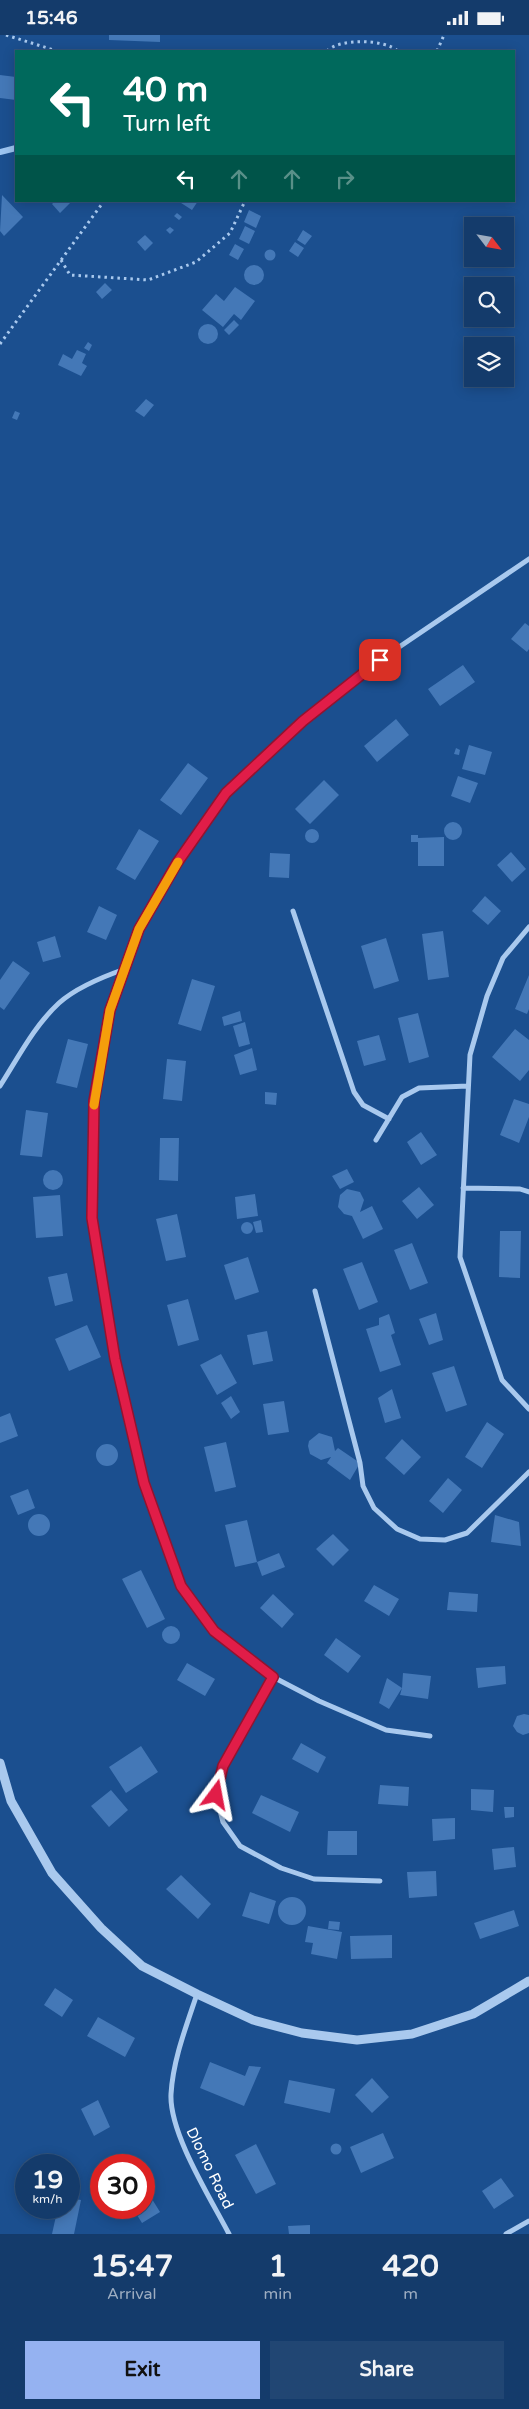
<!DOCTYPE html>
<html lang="en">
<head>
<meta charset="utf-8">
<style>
	:root { --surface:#143b6b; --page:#214673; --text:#f1f3f6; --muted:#9dadc1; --line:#33557e; --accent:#95b2f1 }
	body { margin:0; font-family:"Varela Round",sans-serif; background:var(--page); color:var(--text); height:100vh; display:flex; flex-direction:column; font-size:19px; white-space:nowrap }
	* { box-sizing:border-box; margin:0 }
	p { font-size:16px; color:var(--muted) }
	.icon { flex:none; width:28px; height:28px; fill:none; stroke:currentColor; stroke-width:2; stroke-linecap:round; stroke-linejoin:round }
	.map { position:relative; height:2199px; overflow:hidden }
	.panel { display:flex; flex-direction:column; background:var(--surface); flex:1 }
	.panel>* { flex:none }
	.banner { position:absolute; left:15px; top:15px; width:500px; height:152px; border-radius:0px; box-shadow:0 2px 12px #0003,0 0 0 1px var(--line); background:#00695c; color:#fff; overflow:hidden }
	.needle { width:32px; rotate:121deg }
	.fabs { position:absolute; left:464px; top:182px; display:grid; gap:10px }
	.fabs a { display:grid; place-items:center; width:50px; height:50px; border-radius:0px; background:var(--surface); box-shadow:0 2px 12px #0003,0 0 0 1px var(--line); font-size:25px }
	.speed { position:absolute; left:15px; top:2119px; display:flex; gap:10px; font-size:25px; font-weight:700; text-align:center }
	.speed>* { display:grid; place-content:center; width:65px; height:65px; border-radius:50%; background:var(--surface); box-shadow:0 2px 12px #0003,0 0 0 1px var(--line); line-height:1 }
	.speed small { font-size:12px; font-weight:400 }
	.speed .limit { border:8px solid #d22; background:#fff; color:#111 }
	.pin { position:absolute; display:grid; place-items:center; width:42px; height:42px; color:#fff; margin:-21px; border-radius:10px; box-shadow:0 2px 8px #0006 }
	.me { position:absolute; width:55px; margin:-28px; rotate:13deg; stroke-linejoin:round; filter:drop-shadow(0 0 4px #0008) }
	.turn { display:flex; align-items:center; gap:18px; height:105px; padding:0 25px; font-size:22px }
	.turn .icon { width:65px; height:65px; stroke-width:2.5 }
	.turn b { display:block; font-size:35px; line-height:42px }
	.lanes { display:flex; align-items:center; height:48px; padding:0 25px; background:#0003; justify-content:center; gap:25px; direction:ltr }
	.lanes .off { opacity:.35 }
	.eta { display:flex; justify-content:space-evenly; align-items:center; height:85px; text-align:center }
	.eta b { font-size:30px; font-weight:800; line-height:35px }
	.cta { display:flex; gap:10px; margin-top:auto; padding:10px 25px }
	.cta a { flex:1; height:58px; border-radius:0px; background:var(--accent); color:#111; font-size:20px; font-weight:800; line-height:58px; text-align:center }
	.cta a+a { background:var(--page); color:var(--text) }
	.status { display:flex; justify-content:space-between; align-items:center; height:35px; padding:0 25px; background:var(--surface); direction:ltr }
	.status svg { height:14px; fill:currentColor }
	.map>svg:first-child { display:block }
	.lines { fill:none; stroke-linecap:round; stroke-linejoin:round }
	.stream { stroke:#9cc4f0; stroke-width:6 }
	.building { fill:#4478b7 }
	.path { stroke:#a9c9ee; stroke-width:3; stroke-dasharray:2.5 4; stroke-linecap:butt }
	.minor { stroke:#a9c9ee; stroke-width:5 }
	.tertiary { stroke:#a9c9ee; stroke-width:9 }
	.route-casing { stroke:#92132f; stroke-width:12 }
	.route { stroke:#e11d48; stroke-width:9 }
	.slow { stroke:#f59e0b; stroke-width:9 }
	.labels { text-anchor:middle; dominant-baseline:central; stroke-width:4.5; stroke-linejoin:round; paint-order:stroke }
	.street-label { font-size:15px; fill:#fff; stroke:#1b4f8f }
</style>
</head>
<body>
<div class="status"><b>15:46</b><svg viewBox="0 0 49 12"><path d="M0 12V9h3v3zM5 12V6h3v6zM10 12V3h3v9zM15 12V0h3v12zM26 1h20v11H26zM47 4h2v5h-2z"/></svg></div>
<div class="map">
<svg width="529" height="2199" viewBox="0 0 529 2199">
	<rect width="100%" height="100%" fill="#1b4f8f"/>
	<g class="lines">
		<path class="stream" d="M0,117L16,113"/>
	</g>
	<path class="building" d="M109,0H160V7L109,5Z
		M0,40L16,42V65L0,63Z
		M2,160L23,182L4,201L0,196Z
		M55,166H72L60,178L52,169Z
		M178,166H198L192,175Z
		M249,175L261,181L256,193L244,187Z
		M177,178L182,182L179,185L174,181Z
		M245,191L255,196L249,209L239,204Z
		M170,192L174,195L170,199L166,195Z
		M303,195L312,201L305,210L297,205Z
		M145,200L153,208L145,216L137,207Z
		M295,207L304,213L298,222L289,216Z
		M235,209L244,214L238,225L229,220Z
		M264.5 220a5.5 5.5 0 1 1 11 0a5.5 5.5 0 1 1-11 0Z
		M244 240a10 10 0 1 1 20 0a10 10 0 1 1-20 0Z
		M105,248L112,255L102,264L96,257Z
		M235,252L255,266L241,285L234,279L223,292L202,275L216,259L224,266Z
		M234,285L239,290L229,300L224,295Z
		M198 299a10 10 0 1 1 20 0a10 10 0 1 1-20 0Z
		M88,307L92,310L89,316L84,313Z
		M77,315L86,319L82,328L87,331L81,341L58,330L63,319L72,324Z
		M146,364L154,370L144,382L135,376Z
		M15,376L20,378L17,385L12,383Z
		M525,588L529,591V614L527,617L511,604Z
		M463,630L475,647L440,671L428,654Z
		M396,684L409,700L377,727L364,711Z
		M469,710L492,717L485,740L462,734Z
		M456,713L460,715L459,720L454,719Z
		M188,728L208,743L181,780L160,765Z
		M458,741L478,748L470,768L451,761Z
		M324,745L339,760L310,789L295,774Z
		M444 796a9 9 0 1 1 18 0a9 9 0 1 1-18 0Z
		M139,794L159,806L135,845L116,834Z
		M305 801a7 7 0 1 1 14 0a7 7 0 1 1-14 0Z
		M411,800H418V803L444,802V831H418V807H411Z
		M511,817L526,834L512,847L497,830Z
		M270,818L290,819L289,843L269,842Z
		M485,861L501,876L488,890L472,876Z
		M99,871L117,880L106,905L87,897Z
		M443,896L449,942L428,945L422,899Z
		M55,901L61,922L43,927L37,907Z
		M386,903L399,946L374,954L361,911Z
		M13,926L30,938L4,975L0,972V945Z
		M529,940V974L527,979L515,974Z
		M192,944L215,951L201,996L178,989Z
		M240,976L242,986L224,991L222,982Z
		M418,978L429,1022L409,1028L398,983Z
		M245,987L250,1009L239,1012L233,991Z
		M515,994L529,1005V1035L520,1046L492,1022Z
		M379,1000L386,1025L364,1031L357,1006Z
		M68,1004L88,1009L77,1053L56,1048Z
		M252,1013L257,1035L240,1040L234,1020Z
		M167,1024L186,1026L182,1066L163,1064Z
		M265,1057L277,1058L276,1070L265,1069Z
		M514,1064L529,1069V1082L519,1108L500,1100Z
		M26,1075L48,1078L42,1122L20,1120Z
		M421,1097L437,1120L421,1130L407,1107Z
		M160,1103H179L178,1146L159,1145Z
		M347,1134L354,1147L340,1154L332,1141Z
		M43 1145a10 10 0 1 1 20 0a10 10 0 1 1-20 0Z
		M419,1152L434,1170L417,1184L402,1166Z
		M347,1154L360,1157L364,1165L360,1177L372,1171L383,1194L363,1204L352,1181L344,1179L338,1172L340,1160Z
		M255,1159L258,1181L237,1184L235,1162Z
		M60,1160L63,1201L36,1203L33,1162Z
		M177,1179L186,1222L166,1226L156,1184Z
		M261,1185L263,1197L256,1198L253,1187Z
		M241 1193a6 6 0 1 1 12 0a6 6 0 1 1-12 0Z
		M500,1196H521L520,1243L499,1242Z
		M412,1208L428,1248L410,1255L394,1215Z
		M248,1222L259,1257L235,1265L224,1230Z
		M362,1227L378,1267L359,1275L343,1234Z
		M67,1238L73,1266L55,1271L48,1242Z
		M188,1264L199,1305L178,1311L167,1270Z
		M436,1278L443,1305L429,1310L419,1284Z
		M389,1279L395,1298L391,1300L401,1330L380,1337L366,1294L379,1290V1283Z
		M87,1290L101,1322L69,1336L55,1304Z
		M267,1296L273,1326L253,1330L247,1300Z
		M221,1319L237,1348L217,1360L200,1330Z
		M454,1331L467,1370L446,1377L432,1338Z
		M392,1354L401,1383L385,1388L378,1363Z
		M231,1361L240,1377L231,1384L221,1368Z
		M284,1366L289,1397L268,1400L263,1369Z
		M10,1378L18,1401L0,1408V1382Z
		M487,1387L504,1399L482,1433L465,1422Z
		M319,1398L332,1402L335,1416L338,1413L360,1428L350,1445L327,1428L331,1422L321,1425L310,1419L308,1411L309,1406Z
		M402,1404L421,1422L404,1440L385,1423Z
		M226,1407L236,1452L215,1457L204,1412Z
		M96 1420a11 11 0 1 1 22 0a11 11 0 1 1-22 0Z
		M448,1443L462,1455L443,1478L429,1466Z
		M28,1454L35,1473L18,1480L10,1461Z
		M28 1490a11 11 0 1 1 22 0a11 11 0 1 1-22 0Z
		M495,1480L519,1487L521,1511L491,1507Z
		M247,1485L257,1527L235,1532L225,1490Z
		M333,1499L349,1515L333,1531L316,1514Z
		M279,1518L285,1532L262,1541L257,1527Z
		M141,1535L165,1584L147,1593L122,1544Z
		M374,1550L399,1564L389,1581L364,1566Z
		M449,1557L478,1559L477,1577L447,1575Z
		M273,1559L294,1579L282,1593L260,1573Z
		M162 1600a9 9 0 1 1 18 0a9 9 0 1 1-18 0Z
		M336,1603L361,1621L348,1638L324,1620Z
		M187,1628L215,1644L205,1661L177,1645Z
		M505,1631L506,1649L478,1653L476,1633Z
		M403,1638L431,1641L428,1664L400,1660L402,1653L389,1674L379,1668L387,1643L402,1653Z
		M524,1679L529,1680V1698L523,1700L517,1697L513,1691L517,1681Z
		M301,1708L326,1722L318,1738L292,1724Z
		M141,1711L158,1737L126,1758L109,1732Z
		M380,1750L409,1752L408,1771L378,1769Z
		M471,1754L494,1755L493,1777L471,1775Z
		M111,1755L128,1775L109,1792L91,1771Z
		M261,1760L299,1777L290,1797L252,1778Z
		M504,1772H514V1782L505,1783Z
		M455,1783V1804L433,1806L432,1784Z
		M328,1796H357V1820H327Z
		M514,1812L516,1832L494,1835L492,1814Z
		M436,1836L437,1861L409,1863L407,1837Z
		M181,1840L211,1869L198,1884L166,1854Z
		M250,1857L276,1866L269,1889L242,1881Z
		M278 1876a14 14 0 1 1 28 0a14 14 0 1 1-28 0Z
		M514,1875L519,1891L480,1904L474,1888Z
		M329,1886L340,1887L339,1895L328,1894Z
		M308,1891L342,1897L337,1924L311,1919L313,1908L305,1907Z
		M392,1900V1923L351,1924L350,1901Z
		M55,1953L73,1965L62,1982L44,1970Z
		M98,1982L135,2003L125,2022L87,2001Z
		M210,2027L245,2041L249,2031L261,2032L244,2071L200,2053Z
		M372,2043L389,2062L372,2078L355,2060Z
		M289,2045L335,2054L330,2078L284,2068Z
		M98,2065L110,2092L94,2101L81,2074Z
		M383,2098L394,2123L361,2138L350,2112Z
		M330.5 2114a5.5 5.5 0 1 1 11 0a5.5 5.5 0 1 1-11 0Z
		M256,2109L276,2149L256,2159L235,2120Z
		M501,2143L514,2161L494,2174L482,2156Z
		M144,2151L160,2177L142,2188L132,2172H144Z
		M69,2163L81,2165L74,2199H52L58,2172H69Z
		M310,2190V2199H289L288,2191Z"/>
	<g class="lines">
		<path class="path" d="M6,0L57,16
			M327,16C340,3 384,4 398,16
			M437,16L444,0
			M61,225L70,240L148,245L196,227L230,198L245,166
			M0,309L104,166"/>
		<path class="minor" d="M293,876L354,1057L363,1070L389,1084
			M529,892L503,923L487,961L470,1020L460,1222L502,1345L529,1374
			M0,1051C18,1023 34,991 59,968C77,952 102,942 125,934
			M376,1105L402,1062L419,1053L468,1051
			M463,1153L520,1154L529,1157
			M315,1256L360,1428L363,1451L374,1473L397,1494L420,1504L445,1505L467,1498L529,1437
			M273,1642L223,1731L216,1760L223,1787L240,1811L281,1833L314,1844L380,1846
			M430,1701L386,1695L319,1666L273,1642L214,1596L181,1551L144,1448L115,1324L92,1183L94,1065L110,975L139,894L177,828L226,758L303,686L380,625L529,524
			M197,1959C186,1992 173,2025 171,2059C169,2098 211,2164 229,2199
			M506,2199L529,2186"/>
		<path class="tertiary" d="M0,1728L11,1766L52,1838L101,1893L142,1931L197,1959L253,1985L302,1998L357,2005L412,1999L473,1979L529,1946"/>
	</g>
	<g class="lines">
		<defs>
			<path id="route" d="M216,1760L223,1731L273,1642L214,1596L181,1551L144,1448L115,1324L92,1183L94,1066L110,975L139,894L177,828L226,758L303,686L380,625"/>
		</defs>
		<use href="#route" class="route-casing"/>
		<use href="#route" class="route"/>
		<path class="slow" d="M94,1070L110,975L139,894L178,827"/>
	</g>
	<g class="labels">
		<g class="street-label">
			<text transform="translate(210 2133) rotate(64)">Dlomo Road</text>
		</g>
	</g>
</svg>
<div class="fabs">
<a><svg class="needle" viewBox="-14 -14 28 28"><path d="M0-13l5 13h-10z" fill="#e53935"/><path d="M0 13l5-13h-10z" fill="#9dadc1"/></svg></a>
<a><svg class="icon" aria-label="search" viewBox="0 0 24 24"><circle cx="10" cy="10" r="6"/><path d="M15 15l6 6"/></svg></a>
<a><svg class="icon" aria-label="layers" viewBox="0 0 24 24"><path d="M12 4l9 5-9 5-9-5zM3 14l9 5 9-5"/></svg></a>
</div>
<div class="speed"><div>19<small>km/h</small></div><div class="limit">30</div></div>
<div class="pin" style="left:380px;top:625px;background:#d93025"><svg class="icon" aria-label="arrive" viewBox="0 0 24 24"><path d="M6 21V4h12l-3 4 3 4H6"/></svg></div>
<svg class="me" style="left:216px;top:1760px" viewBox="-20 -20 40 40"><path d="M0-17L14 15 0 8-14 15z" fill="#e11d48" stroke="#fff" stroke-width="4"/></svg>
<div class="banner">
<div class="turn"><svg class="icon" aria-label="left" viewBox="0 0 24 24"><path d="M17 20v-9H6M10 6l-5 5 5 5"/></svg><div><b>40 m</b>Turn left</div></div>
<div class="lanes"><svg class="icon" aria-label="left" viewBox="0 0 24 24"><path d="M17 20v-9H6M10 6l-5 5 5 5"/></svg><svg class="icon off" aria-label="ahead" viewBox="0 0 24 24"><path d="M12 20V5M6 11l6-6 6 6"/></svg><svg class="icon off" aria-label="ahead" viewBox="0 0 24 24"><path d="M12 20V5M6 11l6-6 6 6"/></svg><svg class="icon off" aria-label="right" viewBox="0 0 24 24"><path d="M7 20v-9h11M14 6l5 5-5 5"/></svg></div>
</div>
</div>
<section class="panel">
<div class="eta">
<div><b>15:47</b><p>Arrival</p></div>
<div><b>1</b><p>min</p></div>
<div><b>420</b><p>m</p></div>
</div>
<div class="cta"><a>Exit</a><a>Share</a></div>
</section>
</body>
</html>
